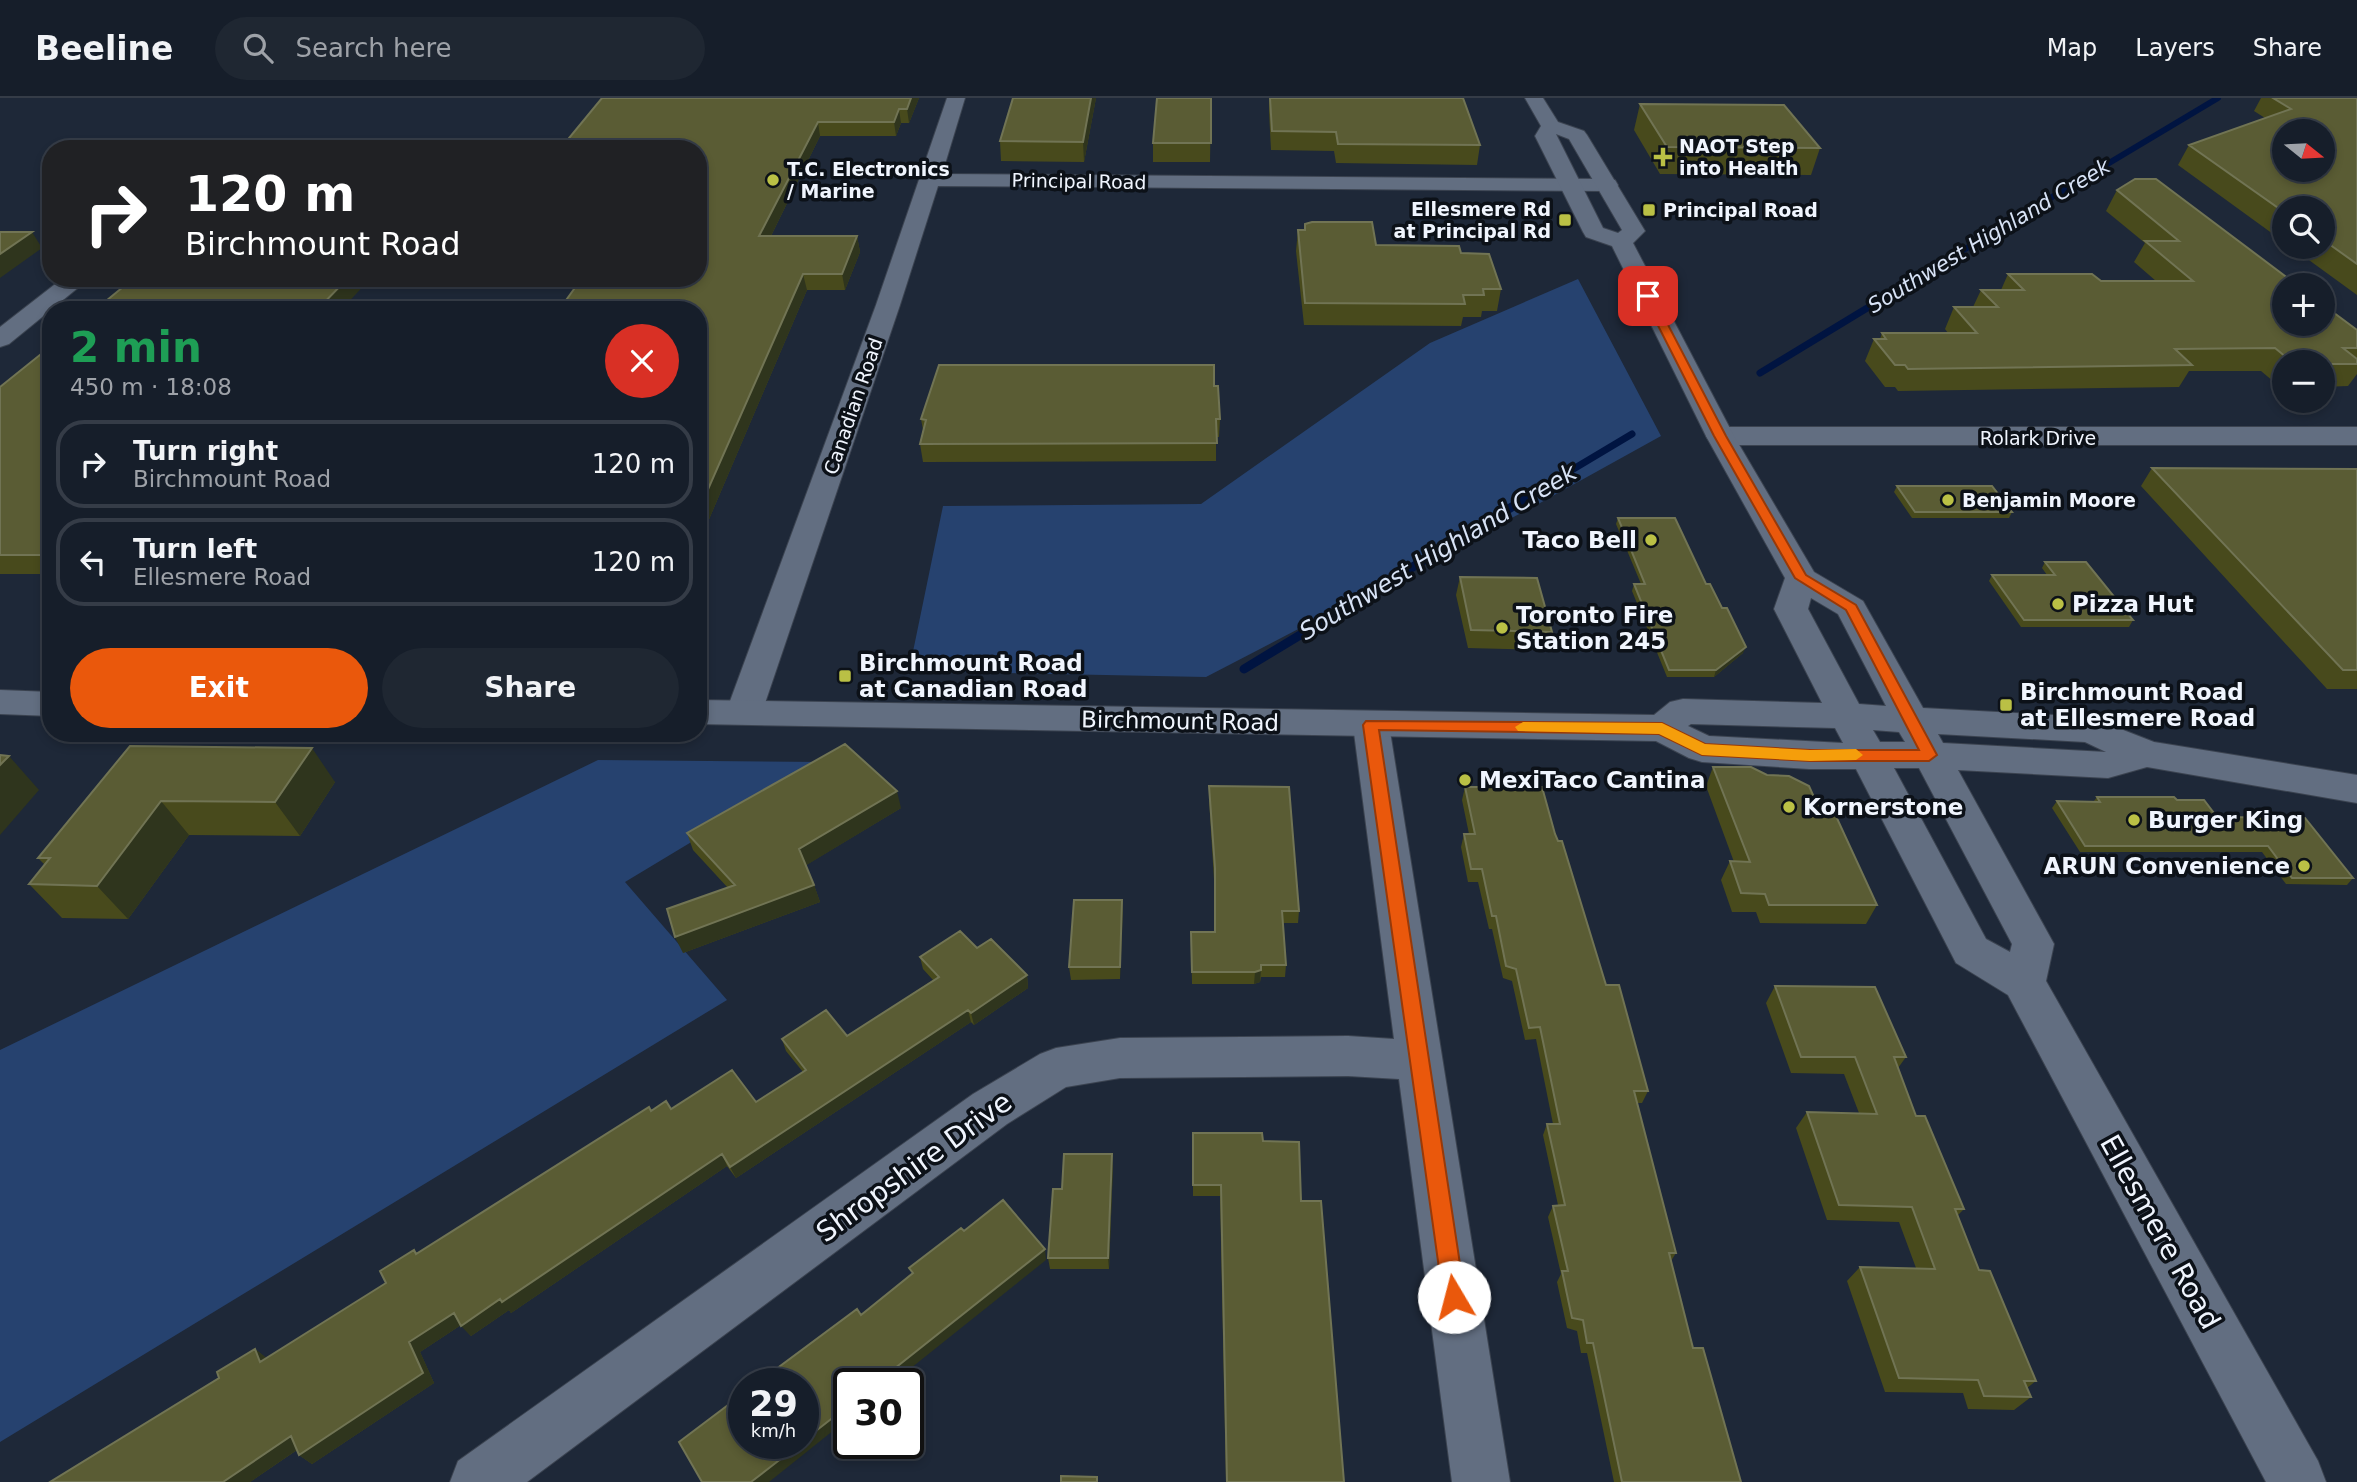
<!DOCTYPE html>
<html lang="en">
<head>
<meta charset="utf-8">
<style>
	:root { --surface:#161e2a; --page:#1f2732; --text:#f1f3f6; --muted:#9ea2a8; --line:#353c47; --accent:#ea580c }
	body { margin:0; font-family:"DejaVu Sans",sans-serif; background:var(--page); color:var(--text); height:100vh; display:flex; flex-direction:column; font-size:26px; white-space:nowrap }
	* { box-sizing:border-box; margin:0 }
	p { font-size:23px; color:var(--muted) }
	.icon { flex:none; width:38px; height:38px; fill:none; stroke:currentColor; stroke-width:2; stroke-linecap:round; stroke-linejoin:round }
	.map { position:relative; flex:1; overflow:hidden }
	.side { position:absolute; left:42px; top:203px; width:665px; height:441px; display:flex; flex-direction:column; background:var(--surface); border-radius:28px; box-shadow:0 4px 10px #0003,0 0 0 2px var(--line) }
	.side>* { flex:none }
	.guide { position:absolute; left:42px; top:42px; width:665px; height:147px; border-radius:28px; box-shadow:0 4px 10px #0003,0 0 0 2px var(--line); background:#202124; color:#fff; overflow:hidden }
	.needle { width:46px; rotate:108deg }
	.fabs { position:absolute; left:2272px; top:21px; display:grid; gap:14px }
	.fabs a { display:grid; place-items:center; width:63px; height:63px; border-radius:50%; background:var(--surface); box-shadow:0 4px 10px #0003,0 0 0 2px var(--line); font-size:35px }
	.speed { position:absolute; left:728px; top:1270px; display:flex; gap:14px; font-size:35px; font-weight:700; text-align:center }
	.speed>* { display:grid; place-content:center; width:91px; height:91px; border-radius:50%; background:var(--surface); box-shadow:0 4px 10px #0003,0 0 0 2px var(--line); line-height:1 }
	.speed small { font-size:18px; font-weight:400 }
	.speed .limit { border:4px solid #111; border-radius:10px; background:#fff; color:#111 }
	.pin { position:absolute; display:grid; place-items:center; width:60px; height:60px; color:#fff; margin:-30px; border-radius:14px; box-shadow:0 4px 10px #0006 }
	.me { position:absolute; width:77px; margin:-38px; rotate:352deg; stroke-linejoin:round; filter:drop-shadow(0 0 5px #0008) }
	.turn { display:flex; align-items:center; gap:24px; height:147px; padding:0 28px; font-size:32px }
	.turn .icon { width:91px; height:91px; stroke-width:2.5 }
	.turn b { display:block; font-size:49px; line-height:60px }
	.round { display:grid; place-items:center; flex:none; width:74px; height:74px; border-radius:37px; background:var(--page) }
	.headline { display:flex; align-items:center; justify-content:space-between; height:119px; padding:0 28px }
	h1 { font-size:42px; font-weight:700; line-height:52px; color:#1e9e55 }
	.button { display:flex; gap:14px; margin-top:auto; padding:14px 28px }
	.button a { flex:1; height:80px; border-radius:42px; background:var(--accent); color:#fff; font-size:28px; font-weight:700; line-height:80px; text-align:center }
	.button a+a { background:var(--page); color:var(--text) }
	ul { padding:0; list-style:none }
	li { display:flex; align-items:center; gap:21px; height:88px; margin:0 14px 10px; padding:0 14px; border:4px solid var(--line); border-radius:28px }
	li div { flex:1 }
	li b { display:block; font-size:26px }
	li em { font-style:normal }
	header { display:flex; align-items:center; gap:42px; box-sizing:border-box; height:98px; padding:0 35px; background:var(--surface); border-bottom:2px solid var(--line) }
	header strong { font-size:33px }
	nav { display:flex; gap:38px; margin-inline-start:auto; font-size:24px }
	.search { width:490px; height:63px; background:var(--page); display:flex; align-items:center; gap:18px; box-sizing:border-box; padding:0 24px; border-radius:38px; color:var(--muted); font-size:26px }
	.map>svg:first-child { display:block }
	.green { fill:#26426f }
	.lines { fill:none; stroke-linecap:round; stroke-linejoin:round }
	.stream-far2 { stroke:#001441; stroke-width:6 }
	.stream-far1 { stroke:#001441; stroke-width:7 }
	.stream { stroke:#001441; stroke-width:9 }
	.street-casing { stroke:#3b4350; stroke-width:2 }
	.secondary-casing { stroke:#3b4350; stroke-width:2 }
	.street { fill:#626e81; fill-rule:evenodd }
	.secondary { fill:#626e81; fill-rule:evenodd }
	.wall { fill:#484a1c }
	.shaded-wall { fill:#2f351d }
	.building { fill:#5a5c34; stroke:#717454; stroke-width:2; fill-rule:evenodd }
	.route { fill:#ea580c; stroke:#983908; stroke-width:2 }
	.slow { fill:#f59e0b }
	.poi-dot { fill:#bac045; stroke:#0c1118; stroke-width:2.5 }
	.labels { text-anchor:middle; dominant-baseline:central; stroke-width:7; stroke-linejoin:round; paint-order:stroke }
	.far-poi-label { font-size:19px; font-weight:bold; fill:#f0f5fe; stroke:#0c1118; text-anchor:start }
	.far-street-label { font-size:19px; fill:#f0f5fe; stroke:#0c1118 }
	.far-water-label { font-size:21px; font-style:italic; fill:#d8e3f6; stroke:#0c1118 }
	.poi-label { font-size:23px; font-weight:bold; fill:#f0f5fe; stroke:#0c1118; text-anchor:start }
	.street-label { font-size:23px; fill:#f0f5fe; stroke:#0c1118 }
	.water-label { font-size:24px; font-style:italic; fill:#d8e3f6; stroke:#0c1118 }
	.near-street-label { font-size:28px; fill:#f0f5fe; stroke:#0c1118 }
</style>
</head>
<body>
<header>
<strong>Beeline</strong>
<div class="search"><svg class="icon" aria-label="search" viewBox="0 0 24 24"><circle cx="10" cy="10" r="6"/><path d="M15 15l6 6"/></svg>Search here</div>
<nav><a>Map</a><a>Layers</a><a>Share</a></nav>
</header>
<div class="map">
<svg width="2357" height="1384" viewBox="0 0 2357 1384">
	<rect width="100%" height="100%" fill="#1e2838"/>
	<path class="green" d="M1578,181L1661,338L1531,410L1206,579L909,573L943,408L1201,406L1430,245Z
		M598,662L824,664L625,784L727,902L0,1344V952Z"/>
	<g class="lines">
		<path class="stream-far2" d="M1935,169L2218,0"/>
		<path class="stream-far1" d="M1760,275L1938,167
			M1560,379L1632,336"/>
		<path class="stream" d="M1244,571L1563,378"/>
		<defs>
			<path id="street" d="M947,0H965L942,76L1607,81L1615,82L1618,87L1615,92L1607,93L938,88L900,207L762,614L757,623L744,626L731,623L726,614L876,207Z
				M63,180H90L9,246L0,249V229Z
				M1720,329H2357V347H1720L1710,344L1706,338L1710,332Z
				M1371,614L1384,618L1389,627L1510,1384H1452L1399,981L1348,978L1120,980L1066,989L1007,1026L527,1384H450L458,1363L973,996L1040,956L1056,950L1120,940L1348,938L1394,941L1353,627L1358,618Z"/>
			<path id="secondary" d="M1525,0H1543L1558,24L1584,33L1587,37L1645,133L1633,145L1734,338L1814,474L1863,503L1923,610L2090,619L2154,644L2357,677V705L2147,669L2108,680L1958,672L2054,846L2046,883L2318,1363L2326,1384H2266L2008,897L1956,865L1856,671H1809L1702,664L1689,660L1656,643L698,626V602L1654,617L1670,604L1683,601L1822,605L1774,511L1785,480L1706,338L1612,148L1586,139L1583,134L1535,38L1541,28ZM1556,36L1569,41L1622,132L1618,135L1603,130ZM1811,500L1838,516L1886,608L1859,606L1808,511ZM1691,626L1835,630L1843,645L1709,638L1688,628ZM1873,632L1899,634L1905,644H1880ZM1938,636L2085,644L2106,654L1943,645ZM1894,670H1919L2012,846L2010,854L1986,841Z
				M0,592L51,594V618L0,616Z"/>
		</defs>
		<use href="#street" class="street-casing"/>
		<use href="#secondary" class="secondary-casing"/>
		<use href="#street" class="street"/>
		<use href="#secondary" class="secondary"/>
	</g>
	<path class="wall" d="M602,0H919L909,25H901L896,38H820L771,138H857L860,154L845,192H807L704,433H698V212L581,180H556H698Z
		M1096,0L1084,64L1001,63L1000,43Z
		M1211,0L1210,64H1153V45Z
		M1269,0H1463L1480,47L1477,67L1336,65L1334,53L1271,52L1269,14Z
		M2261,0H2357V197L2291,149H2322V110H2284V144L2178,67L2189,47L2265,20L2254,13Z
		M1640,6L1820,50L1811,77L1660,76L1634,32Z
		M2117,92L2357,232V276L2348,288L2322,289V264H2284V289H2280L2261,273H2189L2179,289L1898,293L1895,289H1885L1865,263L1874,241H1880L1882,235H1948L1945,231L1954,209H1973L1981,192H2001L2008,176L2101,183H2156L2134,164L2145,145L2106,113Z
		M1305,126L1376,147L1461,155L1501,191L1497,213H1482L1481,219H1463L1461,228L1304,227L1296,153L1298,132H1304Z
		M51,248V476H0V289Z
		M1214,288L1220,321L1219,339H1216V363L923,364L920,346L923,332L921,321Z
		M2152,370L2357,371V591H2327L2141,388Z
		M1897,388L2012,414L2009,420H1912L1894,394Z
		M1618,420L1706,486L1722,510L1743,555L1714,579H1667L1632,493L1634,486H1641L1616,426Z
		M2045,464L2133,522L2129,529H2021L1989,483L1992,477H2047L2042,470Z
		M1460,479L1552,534L1547,552L1468,550L1456,497Z
		M130,648L335,684L300,738L189,737L128,821L62,820L29,786L45,767L38,760Z
		M1713,669L1817,706L1877,807L1866,826L1760,825L1756,814H1732L1721,782L1730,763L1734,764L1706,688Z
		M1209,688L1299,813L1298,825H1283L1286,867L1285,879H1261L1260,884L1254,886H1192L1191,834H1215L1214,782L1209,701Z
		M1465,689L1555,736L1606,887L1648,993L1642,1005H1637L1676,1155L1671,1163L1693,1250L1741,1384H1614L1587,1255H1581L1577,1233L1567,1230L1557,1184L1561,1176L1548,1119L1553,1108L1558,1107L1543,1037L1547,1026H1553L1536,941L1525,942L1512,883L1503,880L1492,831H1489L1478,784H1468L1461,749L1464,736H1469L1462,702Z
		M2097,699L2177,702L2217,719L2353,780L2347,787L2286,786L2262,754H2080L2052,710L2057,703H2094Z
		M901,710L806,767L814,787L820,804L683,855L728,790L693,752L687,735Z
		M1122,802L1120,881L1071,882L1069,869Z
		M977,850L1027,877L1028,890L974,927L971,924L736,1080L727,1068L511,1215L509,1212L471,1238L461,1227L420,1254L434,1285L312,1366L299,1357L297,1352L250,1384H50L219,1280L255,1251L266,1260L386,1185L414,1152L417,1155L651,1013L756,1004L803,974L786,953L782,941L847,938L933,882L923,871L920,859Z
		M1775,888L1906,959L1898,970L1916,1018L1964,1111L1958,1117L1979,1172L2036,1283L2027,1290L2031,1299L2014,1312L1968,1311L1963,1295L1885,1294L1847,1183L1860,1169L1916,1170L1899,1124L1827,1122L1796,1030L1807,1014L1859,1015L1844,976L1791,975L1766,905Z
		M1193,1035L1263,1043L1301,1103L1344,1384H1226L1220,1098H1193Z
		M1113,1068L1109,1171H1050L1048,1160L1062,1091Z"/>
	<path class="shaded-wall" d="M911,0H919L909,25L907,11Z
		M1091,0H1096L1084,64L1083,44Z
		M899,11L901,25L896,38L894,24Z
		M818,24L820,38L763,154L759,138Z
		M32,134L42,150L0,180V156Z
		M857,138L860,154L845,192L842,176Z
		M803,176L807,192L704,433L698,414Z
		M348,180H371L341,212H317Z
		M1746,549L1743,555L1714,579L1716,572Z
		M312,650L335,684L300,738L275,704Z
		M9,658L39,692L0,737V667Z
		M897,693L901,710L805,768L799,751Z
		M161,703L189,737L128,821L97,788Z
		M814,787L820,804L683,855L675,839Z
		M1122,802L1123,814L1120,881V869Z
		M1261,872L1260,884L1254,886L1255,874Z
		M1027,877L1028,890L974,927L971,915Z
		M968,912L971,924L736,1080L730,1069Z
		M722,1056L727,1068L511,1215L509,1212L471,1238L461,1228Z
		M1112,1056L1113,1068L1109,1171L1108,1160Z
		M1045,1151L1046,1162L891,1286H875Z
		M454,1215L464,1225L420,1254L434,1285L312,1366L299,1357L409,1244Z
		M255,1251L268,1261L260,1264Z
		M849,1307V1320L769,1384H751L800,1346H803V1343Z
		M291,1338L304,1347L250,1384H223Z"/>
	<path class="building" d="M602,0H911L907,11H899L894,24H818L759,138H857L842,176H803L698,414V212H559L582,180H698V51H560Z
		M1013,0H1091L1083,44L1000,43Z
		M1157,0H1211V45H1153Z
		M1270,0H1463L1480,47L1338,46L1336,34L1272,33Z
		M2273,0H2357V166L2322,141V110H2284V114L2189,47L2291,11ZM2284,33H2322V72H2284Z
		M1640,6L1784,7L1820,50L1667,49Z
		M2135,81H2156L2297,187H2284V226H2322V206L2357,232V250H2343L2357,261V266H2322V264H2292L2275,250L2175,251L2192,267L1908,271L1905,267H1895L1874,241H1886L1882,235H1977L1954,209H1998L1981,192H2024L2008,176H2092L2101,183H2193L2145,143H2179L2117,92Z
		M1312,124H1372L1376,147L1459,148L1461,155L1489,156L1501,191H1483L1484,197H1463L1465,206L1305,205L1298,132H1305V126Z
		M0,134H32L0,156Z
		M134,180H348L317,212H95Z
		M51,248V457H0V289Z
		M939,267H1214V288H1218L1220,321H1216L1217,345L920,346L926,322L921,321Z
		M2152,370L2357,371V572H2343Z
		M1897,388H1992L2012,414H1915Z
		M1618,420H1675L1706,486H1710L1722,510H1727L1746,549L1716,572H1669L1634,486H1645Z
		M2045,464H2086L2133,522H2024L1992,477H2055Z
		M1460,479L1537,480L1552,534L1471,532Z
		M845,646L897,693L799,751L814,787L675,839L667,811L735,787L687,735Z
		M130,648L312,650L275,704L161,703L97,788L29,786L50,760H38Z
		M0,657L9,658L0,667Z
		M1713,669H1751L1767,677L1789,678L1809,688L1817,706L1835,716L1877,807H1769L1765,796L1741,795L1730,763L1750,764Z
		M1209,688L1289,689L1299,813H1282L1286,867H1261V872L1255,874H1192L1191,834H1215V770Z
		M1465,689H1542L1555,736L1558,743H1562L1606,887H1619L1648,993H1634L1676,1155H1669L1693,1250H1703L1741,1384H1622L1593,1245H1587L1583,1222L1572,1220L1562,1173H1568L1553,1108L1565,1107L1547,1026H1560L1540,929L1529,930L1516,871L1506,868L1496,818H1492L1482,771H1471L1464,736H1475Z
		M2097,699H2174L2177,702H2204L2217,719L2305,720L2353,780H2292L2268,748H2085L2057,703L2100,704Z
		M1074,802H1122L1120,869H1069Z
		M960,833L977,850L991,841L1027,877L971,915L968,912L730,1069L722,1056L502,1204L500,1201L461,1228L454,1215L409,1244L423,1275L299,1357L291,1338L223,1384H50L219,1280L217,1274L255,1251L260,1264L386,1185L380,1173L414,1152L416,1156L649,1009L651,1013L666,1003L671,1011L732,972L756,1004L806,972L782,941L826,912L847,938L939,879L920,859Z
		M1775,888L1875,889L1906,959H1894L1916,1018H1925L1964,1111H1955L1979,1172L1990,1173L2036,1283H2024L2031,1299L1984,1298L1978,1282L1899,1280L1860,1169L1935,1171L1912,1109L1839,1107L1807,1014L1877,1016L1855,959H1801Z
		M1193,1035H1262L1263,1043L1299,1044L1301,1103H1321L1344,1384H1227L1221,1087H1193Z
		M1064,1056H1112L1108,1160H1048L1053,1091H1062Z
		M1003,1102L1045,1151L875,1286H849V1307L803,1343V1286H756L857,1211L861,1217L913,1175L909,1170L961,1130L964,1133Z
		M744,1295V1346H800L751,1384H702L679,1344Z
		M1061,1378L1097,1379V1384H1061Z"/>
	<path class="route" d="M1644,195L1653,198L1726,338L1806,477L1856,507L1937,657L1929,663H1810L1702,657L1659,636L1379,632L1465,1199L1461,1207L1454,1210L1446,1207L1443,1199L1363,627L1366,623L1662,625L1705,646L1810,652H1919L1846,512L1795,480L1714,338L1643,198Z"/>
	<path class="slow" d="M1523,624L1662,625L1705,646L1810,652L1856,651L1863,657L1856,662L1810,663L1702,657L1659,636L1518,633L1515,629Z"/>
	<g class="poi-dot">
		<path d="M1659.5 48.5h7v7h7v7h-7v7h-7v-7h-7v-7h7z"/>
		<circle cx="773" cy="82" r="7"/>
		<rect x="1642" y="105" width="14" height="14" rx="3.5"/>
		<rect x="1558" y="115" width="14" height="14" rx="3.5"/>
		<circle cx="1948" cy="402" r="7"/>
		<circle cx="1651" cy="442" r="7"/>
		<circle cx="2058" cy="506" r="7"/>
		<circle cx="1502" cy="530" r="7"/>
		<rect x="838" y="571" width="14" height="14" rx="3.5"/>
		<rect x="1999" y="600" width="14" height="14" rx="3.5"/>
		<circle cx="1465" cy="682" r="7"/>
		<circle cx="1789" cy="709" r="7"/>
		<circle cx="2134" cy="722" r="7"/>
		<circle cx="2304" cy="768" r="7"/>
	</g>
	<g class="labels">
		<g class="far-poi-label">
			<text x="1679" y="48">NAOT Step<tspan x="1679" dy="22">into Health</tspan></text>
			<text x="787" y="71">T.C. Electronics<tspan x="787" dy="22">/ Marine</tspan></text>
			<text x="1551" y="111" text-anchor="end">Ellesmere Rd<tspan x="1551" dy="22">at Principal Rd</tspan></text>
			<text x="1663" y="112">Principal Road</text>
			<text x="1962" y="402">Benjamin Moore</text>
		</g>
		<g class="far-street-label">
			<text transform="translate(1079 83) rotate(1)">Principal Road</text>
			<text transform="translate(853 308) rotate(-71)">Canadian Road</text>
			<text x="2038" y="340">Rolark Drive</text>
		</g>
		<g class="far-water-label">
			<text transform="translate(1989 138) rotate(-31)">Southwest Highland Creek</text>
		</g>
		<g class="poi-label">
			<text x="1637" y="442" text-anchor="end">Taco Bell</text>
			<text x="2072" y="506">Pizza Hut</text>
			<text x="1516" y="517">Toronto Fire<tspan x="1516" dy="26">Station 245</tspan></text>
			<text x="859" y="565">Birchmount Road<tspan x="859" dy="26">at Canadian Road</tspan></text>
			<text x="2020" y="594">Birchmount Road<tspan x="2020" dy="26">at Ellesmere Road</tspan></text>
			<text x="1479" y="682">MexiTaco Cantina</text>
			<text x="1803" y="709">Kornerstone</text>
			<text x="2148" y="722">Burger King</text>
			<text x="2290" y="768" text-anchor="end">ARUN Convenience</text>
		</g>
		<g class="street-label">
			<text transform="translate(1180 623) rotate(1)">Birchmount Road</text>
		</g>
		<g class="water-label">
			<text transform="translate(1438 454) rotate(-31)">Southwest Highland Creek</text>
		</g>
		<g class="near-street-label">
			<text transform="translate(914 1069) rotate(-36)">Shropshire Drive</text>
			<text transform="translate(2160 1134) rotate(61)">Ellesmere Road</text>
		</g>
	</g>
</svg>
<div class="fabs">
<a><svg class="needle" viewBox="-14 -14 28 28"><path d="M0-13l5 13h-10z" fill="#e53935"/><path d="M0 13l5-13h-10z" fill="#9ea2a8"/></svg></a>
<a><svg class="icon" aria-label="search" viewBox="0 0 24 24"><circle cx="10" cy="10" r="6"/><path d="M15 15l6 6"/></svg></a>
<a>+</a>
<a>−</a>
</div>
<div class="speed"><div>29<small>km/h</small></div><div class="limit">30</div></div>
<div class="pin" style="left:1648px;top:198px;background:#d93025"><svg class="icon" aria-label="arrive" viewBox="0 0 24 24"><path d="M6 21V4h12l-3 4 3 4H6"/></svg></div>
<svg class="me" style="left:1454px;top:1199px" viewBox="-20 -20 40 40"><circle r="19" fill="#fff"/><path d="M0-13L10 11 0 6-10 11z" fill="#ea580c"/></svg>
<div class="guide">
<div class="turn"><svg class="icon" aria-label="right" viewBox="0 0 24 24"><path d="M7 20v-9h11M14 6l5 5-5 5"/></svg><div><b>120 m</b>Birchmount Road</div></div>
</div>
<section class="side">
<div class="headline"><div><h1>2 min</h1><p>450 m · 18:08</p></div><a class="round" style="background:#d93025;color:#fff"><svg class="icon" aria-label="close" viewBox="0 0 24 24"><path d="M6 6l12 12M18 6L6 18"/></svg></a></div>
<ul>
<li><svg class="icon" aria-label="right" viewBox="0 0 24 24"><path d="M7 20v-9h11M14 6l5 5-5 5"/></svg><div><b>Turn right</b><p>Birchmount Road</p></div><em>120 m</em></li>
<li><svg class="icon" aria-label="left" viewBox="0 0 24 24"><path d="M17 20v-9H6M10 6l-5 5 5 5"/></svg><div><b>Turn left</b><p>Ellesmere Road</p></div><em>120 m</em></li>
</ul>
<div class="button"><a>Exit</a><a>Share</a></div>
</section>
</div>
</body>
</html>
